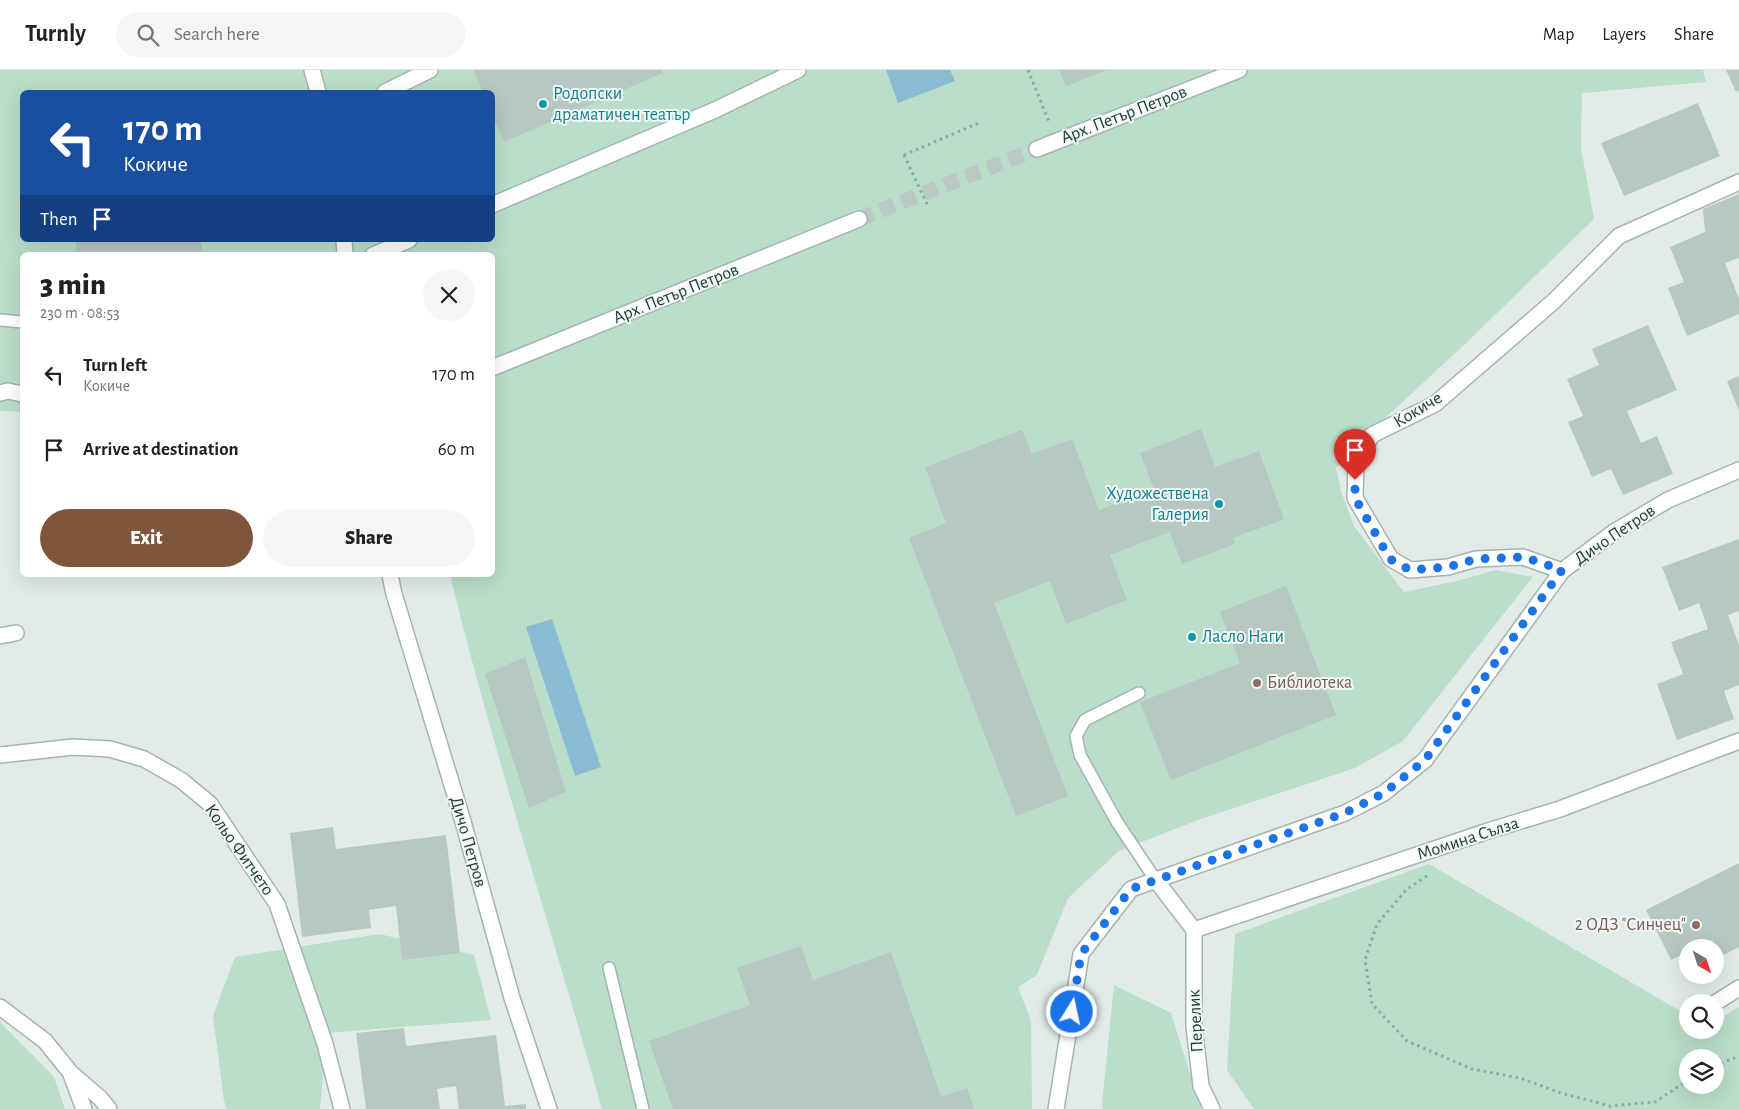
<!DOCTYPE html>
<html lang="en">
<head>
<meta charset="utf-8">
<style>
	:root { --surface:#fff; --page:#f6f6f6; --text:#202124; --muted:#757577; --line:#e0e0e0; --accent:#7f563b }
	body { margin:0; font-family:"Alegreya Sans",sans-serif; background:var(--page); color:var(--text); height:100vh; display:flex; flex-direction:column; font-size:19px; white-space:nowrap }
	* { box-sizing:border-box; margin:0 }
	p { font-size:16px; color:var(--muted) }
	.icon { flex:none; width:28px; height:28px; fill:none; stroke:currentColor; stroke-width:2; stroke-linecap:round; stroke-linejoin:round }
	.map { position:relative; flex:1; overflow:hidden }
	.panel { position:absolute; left:20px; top:182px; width:475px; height:325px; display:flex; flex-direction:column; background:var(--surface); border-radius:8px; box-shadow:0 5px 20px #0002 }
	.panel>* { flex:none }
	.hud { position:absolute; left:20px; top:20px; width:475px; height:152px; border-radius:8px; box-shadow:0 5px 20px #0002; background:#1a4fa0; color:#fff; overflow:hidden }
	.needle { width:32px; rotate:141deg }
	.controls { position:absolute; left:1679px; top:869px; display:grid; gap:10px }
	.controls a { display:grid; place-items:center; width:45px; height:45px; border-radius:50%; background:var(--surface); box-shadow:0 5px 20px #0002; font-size:25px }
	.pin { position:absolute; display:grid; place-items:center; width:42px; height:42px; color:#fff; margin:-51px -21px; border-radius:50% 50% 50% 0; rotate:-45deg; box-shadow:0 0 5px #0007 }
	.pin .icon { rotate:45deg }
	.me { position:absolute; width:55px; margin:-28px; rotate:10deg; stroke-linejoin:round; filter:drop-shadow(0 0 4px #0008) }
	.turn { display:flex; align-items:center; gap:18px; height:105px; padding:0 20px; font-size:22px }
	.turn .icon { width:65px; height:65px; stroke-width:2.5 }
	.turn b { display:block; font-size:35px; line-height:42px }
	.then { display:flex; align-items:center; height:48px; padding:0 20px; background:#0003; gap:10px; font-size:19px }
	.round { display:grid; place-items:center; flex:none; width:52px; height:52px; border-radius:26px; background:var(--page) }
	.overview { display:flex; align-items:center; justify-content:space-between; height:85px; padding:0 20px }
	h1 { font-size:30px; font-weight:800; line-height:38px }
	.primary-button { display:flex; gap:10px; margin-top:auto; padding:10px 20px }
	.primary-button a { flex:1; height:58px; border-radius:30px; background:var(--accent); color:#fff; font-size:20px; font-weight:800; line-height:58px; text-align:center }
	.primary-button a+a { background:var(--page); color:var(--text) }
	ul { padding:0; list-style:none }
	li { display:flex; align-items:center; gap:15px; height:75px; padding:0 20px }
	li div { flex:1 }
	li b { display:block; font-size:19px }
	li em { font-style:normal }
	header { display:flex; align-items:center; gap:30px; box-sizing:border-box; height:70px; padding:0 25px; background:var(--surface); border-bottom:1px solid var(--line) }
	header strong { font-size:24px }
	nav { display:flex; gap:28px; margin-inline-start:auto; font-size:18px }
	.search { width:350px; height:45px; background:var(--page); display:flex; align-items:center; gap:12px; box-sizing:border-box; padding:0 18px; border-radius:28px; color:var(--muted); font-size:19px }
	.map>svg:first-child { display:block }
	.green { fill:#badec9; fill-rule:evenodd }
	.water { fill:#89bbd2 }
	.building { fill:#b7c7c2 }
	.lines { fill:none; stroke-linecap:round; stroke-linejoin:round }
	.street-tunnel { stroke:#bbc9c6; stroke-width:15; stroke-dasharray:15 8; stroke-linecap:butt }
	.lane-casing { stroke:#a4b4b1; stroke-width:14 }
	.street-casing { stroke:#a4b4b1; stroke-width:18 }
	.path { stroke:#81b0a9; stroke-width:3; stroke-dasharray:2.5 4; stroke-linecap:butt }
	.lane { stroke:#fff; stroke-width:11 }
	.street { stroke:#fff; stroke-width:15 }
	.path-bridge { stroke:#81b0a9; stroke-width:3; stroke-dasharray:2.5 4; stroke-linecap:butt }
	.route { stroke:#1a73e8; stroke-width:9; stroke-dasharray:0 16.2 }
	.culture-dot { fill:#0f9aa8; stroke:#f2f8f6; stroke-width:2 }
	.education-dot { fill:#8d6e63; stroke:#f2f8f6; stroke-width:2 }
	.labels { text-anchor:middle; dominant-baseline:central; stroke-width:4; stroke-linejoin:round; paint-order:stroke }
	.culture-label { font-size:18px; fill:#0d838f; stroke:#f2f8f6; text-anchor:start }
	.street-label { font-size:18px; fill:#213d3a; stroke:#f2f8f6 }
	.education-label { font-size:18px; fill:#785e54; stroke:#f2f8f6; text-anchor:start }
</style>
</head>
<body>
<header>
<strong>Turnly</strong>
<div class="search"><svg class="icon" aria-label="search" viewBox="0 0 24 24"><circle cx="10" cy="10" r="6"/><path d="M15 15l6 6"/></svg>Search here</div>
<nav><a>Map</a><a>Layers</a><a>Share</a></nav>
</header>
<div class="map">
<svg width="1739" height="1039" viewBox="0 0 1739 1039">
	<rect width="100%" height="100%" fill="#e1ece9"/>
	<path class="green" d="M0,0H1703L1706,12L1582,23L1581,78L1594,149L1464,275L1354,377L1336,398L1341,421L1354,456L1404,522L1457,511L1496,500L1533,507L1403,671L1355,698L1198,750L1119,781L1068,828L1037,905L1018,917L1031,951L1032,1039H602C552,861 494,685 450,505H492V185H22V342L0,341ZM22,22H492V170H22Z
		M1429,794L1687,945L1688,960H1715V951L1739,937V1039H1254L1227,1000L1235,864ZM1688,988H1715V1015H1688Z
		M379,864L474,885L491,950L327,963L320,1039H227L224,1031L213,946L235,887Z
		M1114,915L1171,943L1201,1039H1103L1102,1034Z
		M0,952L54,1007L65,1039H0Z"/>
	<path class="water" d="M886,0H950L955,11L898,33Z
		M552,549L601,697L575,706L526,557Z"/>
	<path class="building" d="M473,0H661L663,3L504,72L492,45V22H483Z
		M1059,0H1106L1066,16Z
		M1726,0H1739V20L1736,22Z
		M1698,33L1720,86L1624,126L1601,73Z
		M1739,124V188L1725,193L1739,229V244L1687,266L1668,218L1684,212L1670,177L1705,162L1703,139Z
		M75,170H201L203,185H77Z
		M1648,255L1677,320L1627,341L1641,373L1657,366L1673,404L1623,425L1611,399L1592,407L1568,352L1583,346L1567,309L1599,295L1592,279Z
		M1739,306V341L1727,311Z
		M1201,359L1215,397L1259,381L1284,449L1233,468L1235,474L1182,494L1170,462L1110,485L1127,530L1066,554L1050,511L994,533L1068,726L1016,746L909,468L946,453L925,397L1022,360L1032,384L1072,369L1099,440L1154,419L1140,383Z
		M1739,469V541L1728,545L1739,575V615L1724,621L1734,649L1677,670L1657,614L1683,604L1671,572L1708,559L1699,533L1679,541L1662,497Z
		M1286,516L1336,645L1171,710L1140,632L1240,593L1220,542Z
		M525,587L566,722L529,738L485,604Z
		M333,757L336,779L446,765L460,883L402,890L396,836L369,840L371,858L302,867L290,763Z
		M1739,793V877L1720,887L1712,870L1696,878H1688V882L1671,890L1646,840Z
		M801,876L813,910L891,882L941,1027L967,1018L974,1039H673L649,971L750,935L737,898Z
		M404,958L406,976L496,965L505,1036L526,1034V1039H459L456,1016L437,1019L440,1039H366L356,963Z"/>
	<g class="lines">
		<path class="street-tunnel" d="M859,149L1037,79"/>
		<defs>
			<path id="lane" d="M0,250L22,252
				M1139,623L1085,650L1076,666L1080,685L1117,752L1155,809
				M609,898L643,1039"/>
			<path id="street" d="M312,0L318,22
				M385,22L430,0
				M1037,79L1239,0
				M492,135L715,40L798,0
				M344,170L345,185
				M373,185L409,170
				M492,298L859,149
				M0,323L8,321L22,324
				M1562,501L1523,487L1476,489L1448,497L1410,500L1391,489L1355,428L1356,392L1372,365L1435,334L1554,231L1619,166L1739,112
				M390,505L394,524L462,748L512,928L549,1039
				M0,566L16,563
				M0,685L73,677L110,679L144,689L181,710L210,734L277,834L325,974L342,1039
				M1155,809L1194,860
				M1194,860L1488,761L1560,739L1739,671
				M1194,860V956L1201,1016L1212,1039
				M1715,933L1739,918
				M0,937L45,971L70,1002L84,1039
				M72,1004L100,1028L109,1039
				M1056,1039L1081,884L1131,819L1345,743L1384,723L1425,690L1562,501L1614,462L1668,430L1739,400"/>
		</defs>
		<use href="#lane" class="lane-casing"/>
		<use href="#street" class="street-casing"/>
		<path class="path" d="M1028,0L1049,52
			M904,85L981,52
			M1427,806L1407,819L1377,854L1365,890L1372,934L1407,971L1472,999L1520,1008L1561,1023L1610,1036L1655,1032L1688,1010
			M1715,996L1739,986"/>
		<use href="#lane" class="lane"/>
		<use href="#street" class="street"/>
		<path class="path-bridge" d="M904,85L928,136"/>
	</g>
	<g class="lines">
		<path class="route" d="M1072,942L1081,884L1131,819L1345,743L1384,723L1425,690L1562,500L1524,487L1476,489L1448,497L1410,500L1390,489L1355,428V410"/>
	</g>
	<g class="culture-dot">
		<circle cx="543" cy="34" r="5"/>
		<circle cx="1219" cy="434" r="5"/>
		<circle cx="1192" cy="567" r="5"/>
	</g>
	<g class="education-dot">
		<circle cx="1257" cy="613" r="5"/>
		<circle cx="1696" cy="855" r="5"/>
	</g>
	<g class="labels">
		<g class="culture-label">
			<text x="553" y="24">Родопски<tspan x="553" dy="21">драматичен театър</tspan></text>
			<text x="1209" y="424" text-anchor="end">Художествена<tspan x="1209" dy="21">Галерия</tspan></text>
			<text x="1202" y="567">Ласло Наги</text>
		</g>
		<g class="street-label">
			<text transform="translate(1124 45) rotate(-21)">Арх. Петър Петров</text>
			<text transform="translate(676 224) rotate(-22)">Арх. Петър Петров</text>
			<text transform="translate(1418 340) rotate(-31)">Кокиче</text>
			<text transform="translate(1615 465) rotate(-34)">Дичо Петров</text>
			<text transform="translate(1468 769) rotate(-18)">Момина Сълза</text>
			<text transform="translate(468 772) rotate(74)">Дичо Петров</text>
			<text transform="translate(239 780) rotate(55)">Кольо Фитчето</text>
			<text transform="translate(1196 951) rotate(-93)">Перелик</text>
		</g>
		<g class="education-label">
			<text x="1267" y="613">Библиотека</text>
			<text x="1686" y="855" text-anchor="end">2 ОДЗ "Синчец"</text>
		</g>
	</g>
</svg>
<div class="controls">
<a><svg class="needle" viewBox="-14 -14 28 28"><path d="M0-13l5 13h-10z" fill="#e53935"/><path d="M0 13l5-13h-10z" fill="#757577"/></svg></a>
<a><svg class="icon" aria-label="search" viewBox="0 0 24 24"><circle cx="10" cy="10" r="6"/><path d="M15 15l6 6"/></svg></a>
<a><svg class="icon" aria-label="layers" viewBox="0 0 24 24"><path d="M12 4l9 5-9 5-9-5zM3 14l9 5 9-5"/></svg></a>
</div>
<div class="pin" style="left:1355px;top:410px;background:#d93025"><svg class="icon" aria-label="arrive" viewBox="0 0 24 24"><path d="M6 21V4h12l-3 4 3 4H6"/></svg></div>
<svg class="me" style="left:1072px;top:942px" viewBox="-20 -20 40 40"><circle r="17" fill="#1a73e8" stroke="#fff" stroke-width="3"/><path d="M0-11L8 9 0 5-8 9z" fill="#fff"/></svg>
<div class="hud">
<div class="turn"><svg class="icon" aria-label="left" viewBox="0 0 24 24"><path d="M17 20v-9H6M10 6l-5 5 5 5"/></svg><div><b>170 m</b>Кокиче</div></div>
<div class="then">Then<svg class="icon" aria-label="arrive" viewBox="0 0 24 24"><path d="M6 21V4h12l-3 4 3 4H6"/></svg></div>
</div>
<section class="panel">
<div class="overview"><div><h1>3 min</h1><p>230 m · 08:53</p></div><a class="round"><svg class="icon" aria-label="close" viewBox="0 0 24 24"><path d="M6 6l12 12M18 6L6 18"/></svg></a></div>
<ul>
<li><svg class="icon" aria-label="left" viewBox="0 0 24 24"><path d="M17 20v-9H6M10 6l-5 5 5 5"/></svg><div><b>Turn left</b><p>Кокиче</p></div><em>170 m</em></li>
<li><svg class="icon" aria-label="arrive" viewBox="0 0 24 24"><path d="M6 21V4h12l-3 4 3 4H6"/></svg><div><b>Arrive at destination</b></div><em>60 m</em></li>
</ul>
<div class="primary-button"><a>Exit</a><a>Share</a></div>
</section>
</div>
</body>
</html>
